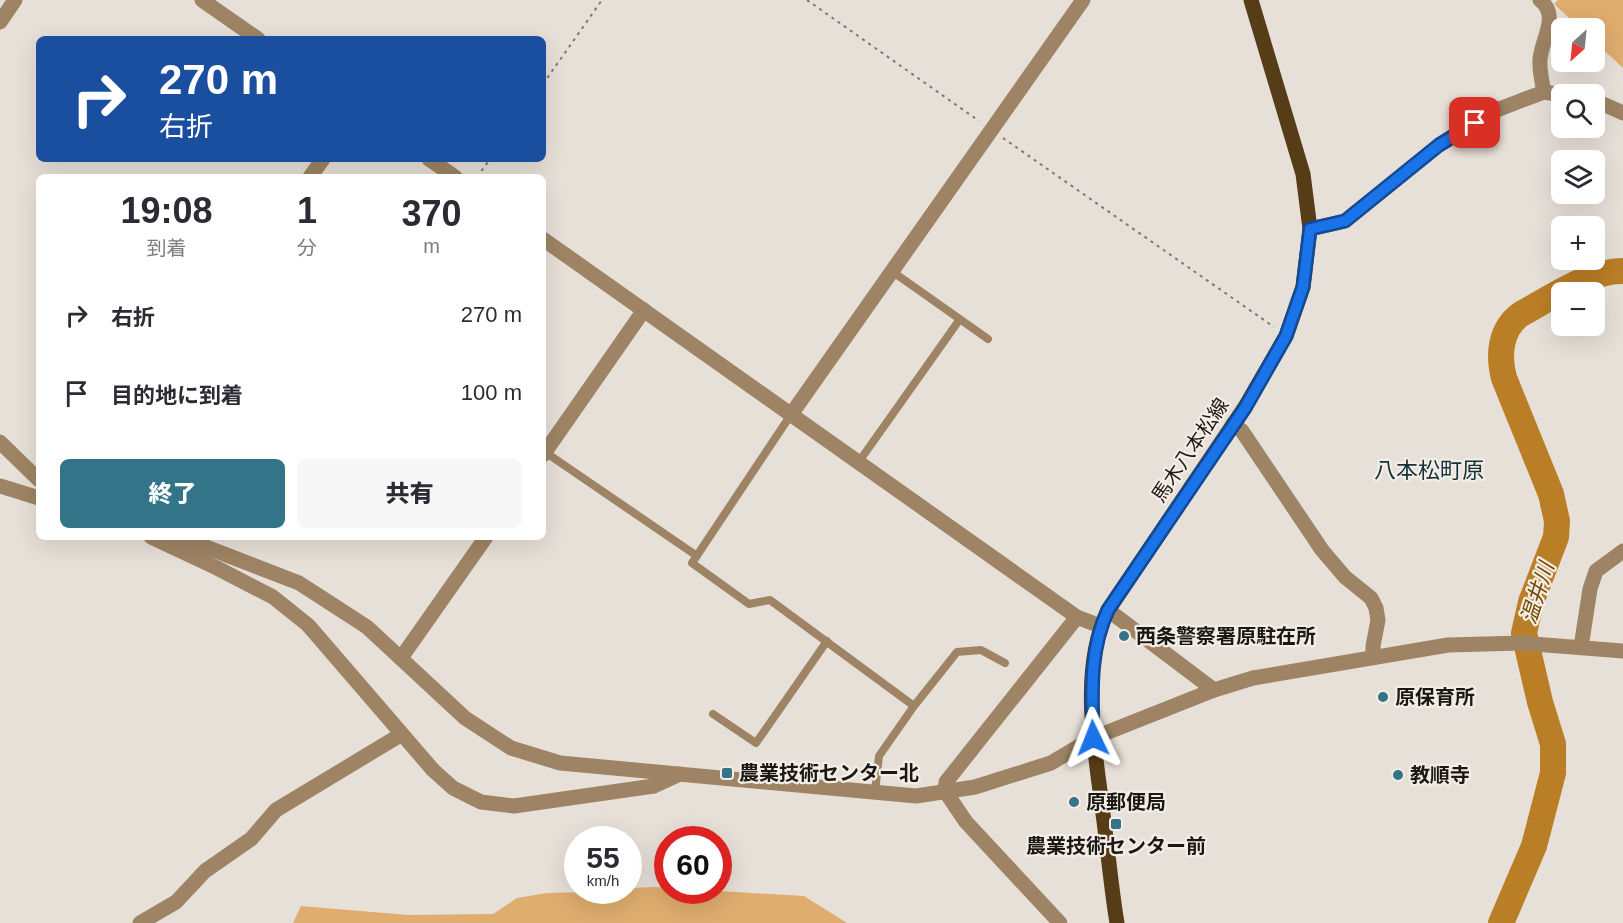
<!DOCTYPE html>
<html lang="ja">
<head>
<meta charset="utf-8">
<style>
	:root { --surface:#fff; --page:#f7f7f7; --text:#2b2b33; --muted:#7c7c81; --accent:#347488 }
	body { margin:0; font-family:Arial,"Noto Sans JP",sans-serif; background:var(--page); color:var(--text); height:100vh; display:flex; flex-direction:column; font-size:22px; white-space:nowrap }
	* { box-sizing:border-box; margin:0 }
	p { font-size:20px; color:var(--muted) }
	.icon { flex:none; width:33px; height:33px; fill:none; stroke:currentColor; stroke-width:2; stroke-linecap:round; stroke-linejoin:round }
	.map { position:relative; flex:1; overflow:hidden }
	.sheet { position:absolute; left:36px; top:174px; width:510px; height:366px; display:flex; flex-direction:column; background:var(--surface); border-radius:9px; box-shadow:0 6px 24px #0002 }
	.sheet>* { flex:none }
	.banner { position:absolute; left:36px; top:36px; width:510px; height:126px; border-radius:9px; box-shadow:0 6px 24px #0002; background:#1a4fa0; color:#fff; overflow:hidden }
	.needle { width:39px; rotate:207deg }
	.tools { position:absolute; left:1551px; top:18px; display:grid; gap:12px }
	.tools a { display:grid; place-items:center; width:54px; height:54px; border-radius:9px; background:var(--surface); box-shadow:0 6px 24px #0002; font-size:30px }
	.speed { position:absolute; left:564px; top:826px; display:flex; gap:12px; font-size:30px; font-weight:700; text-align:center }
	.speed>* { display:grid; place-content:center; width:78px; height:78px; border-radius:50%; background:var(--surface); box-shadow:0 6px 24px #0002; line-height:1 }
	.speed small { font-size:15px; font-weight:400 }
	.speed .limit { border:9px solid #d22; background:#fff; color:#111 }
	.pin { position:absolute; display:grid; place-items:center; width:51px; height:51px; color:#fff; margin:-26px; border-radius:12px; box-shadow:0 3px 9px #0006 }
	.me { position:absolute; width:66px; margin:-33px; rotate:358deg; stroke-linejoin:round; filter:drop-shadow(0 0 4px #0008) }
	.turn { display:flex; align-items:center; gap:21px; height:126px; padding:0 24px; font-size:27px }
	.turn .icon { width:78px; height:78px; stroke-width:2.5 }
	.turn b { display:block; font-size:42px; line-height:51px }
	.eta { display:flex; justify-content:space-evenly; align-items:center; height:102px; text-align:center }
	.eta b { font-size:36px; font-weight:800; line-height:42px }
	.button { display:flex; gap:12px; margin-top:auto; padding:12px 24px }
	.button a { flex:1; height:69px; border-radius:9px; background:var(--accent); color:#fff; font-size:24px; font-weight:800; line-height:69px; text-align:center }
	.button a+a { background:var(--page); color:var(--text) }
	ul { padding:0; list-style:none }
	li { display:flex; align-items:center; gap:18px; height:78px; padding:0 24px }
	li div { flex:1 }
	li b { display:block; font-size:22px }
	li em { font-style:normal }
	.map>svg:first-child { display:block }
	.green { fill:#dfad6e }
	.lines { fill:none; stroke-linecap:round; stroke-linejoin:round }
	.river { stroke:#ba7e26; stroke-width:26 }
	.path { stroke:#7d7873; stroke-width:2; stroke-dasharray:3 4.5; stroke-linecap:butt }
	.service { stroke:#9e8464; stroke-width:8 }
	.minor { stroke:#9e8464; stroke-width:15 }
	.tertiary { stroke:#9e8464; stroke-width:15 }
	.primary { stroke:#573c18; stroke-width:15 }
	.route-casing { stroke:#114b97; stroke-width:15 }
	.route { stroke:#1a73e8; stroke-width:10 }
	.poi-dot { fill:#347488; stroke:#f4ede5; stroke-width:2 }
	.labels { text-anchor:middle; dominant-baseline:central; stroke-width:4.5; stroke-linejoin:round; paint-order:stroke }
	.street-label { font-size:20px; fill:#1a1815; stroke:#f4ede5 }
	.poi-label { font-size:20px; font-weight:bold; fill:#1a1815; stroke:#f4ede5; text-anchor:start }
	.water-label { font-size:21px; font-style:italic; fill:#704803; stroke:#f4ede5 }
	.quarter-label { font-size:22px; fill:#13323b; stroke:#f4ede5 }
</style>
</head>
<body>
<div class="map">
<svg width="1623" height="923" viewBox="0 0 1623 923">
	<rect width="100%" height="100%" fill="#e7e0d8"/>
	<path class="green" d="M1558,0H1623V68L1595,42L1594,28H1580L1554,4Z
		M655,887L667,888L668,891H719L804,896L847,923H293L301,906L408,915L493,914L517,898L547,893L628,891L629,888Z"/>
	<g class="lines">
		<path class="river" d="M1501,923L1534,846L1553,773V744L1540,702L1524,633L1531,602L1556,537L1557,521L1551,494L1504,378C1498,355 1500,329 1521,314C1549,299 1591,270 1623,271"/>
		<path class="path" d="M807,0L979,121
			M543,84L602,0
			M1003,138L1274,327
			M477,177L490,159"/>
		<path class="service" d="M893,272L988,339
			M790,416L692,563L749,604L770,600L914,706
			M545,452L697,556
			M858,463L960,319
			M713,714L756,743L827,641
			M875,792L879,756L914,706L957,652L981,650L1005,663"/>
		<path class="minor" d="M202,0L258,39
			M1540,0C1560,16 1542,38 1540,59C1539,69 1542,82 1544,92
			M0,22L15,0
			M429,159L455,177
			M310,177L323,159
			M543,239L1077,617L1100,626
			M790,416L1083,0
			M1233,424L1242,431L1322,550L1345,577L1371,598L1376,608L1378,620L1373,646V656
			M0,442L39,480
			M543,455L644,310
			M151,537L217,568L273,597L308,625L433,770L453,788L481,802L514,806L654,786L680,774
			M1108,610L1214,690
			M1581,647L1590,589L1596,571L1623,551
			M401,658L486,537
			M140,923L176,902L205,871L251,839L276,810L402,734
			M1060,923L966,822L945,791L946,782L1077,617"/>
		<path class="tertiary" d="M1594,100L1623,113
			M1310,229L1345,221L1439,145L1494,111L1544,92L1562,95
			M0,486L39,498
			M180,537L299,583L367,627L465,718L511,748L560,763L916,796L975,787L1051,763L1093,738L1214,690L1253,678L1448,645L1522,643L1623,651"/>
		<path class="primary" d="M1117,923C1111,887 1108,850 1103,814C1095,748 1079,672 1108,610L1245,407L1286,336L1303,287L1310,229L1303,174L1251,0"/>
	</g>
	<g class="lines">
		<defs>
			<path id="route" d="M1093,738C1092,695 1089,650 1108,610L1245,408L1286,336L1303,287L1310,229L1345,221L1439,145L1475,123"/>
		</defs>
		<use href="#route" class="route-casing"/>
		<use href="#route" class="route"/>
	</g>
	<g class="poi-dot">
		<circle cx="1124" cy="636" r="6"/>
		<circle cx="1383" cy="697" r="6"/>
		<rect x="721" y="767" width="12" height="12" rx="3"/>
		<circle cx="1398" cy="775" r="6"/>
		<circle cx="1074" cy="802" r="6"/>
		<rect x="1110" y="818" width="12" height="12" rx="3"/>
	</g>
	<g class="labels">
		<g class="street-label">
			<text transform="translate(1190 450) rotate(-56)">馬木八本松線</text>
		</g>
		<g class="poi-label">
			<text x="1136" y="636">西条警察署原駐在所</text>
			<text x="1395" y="697">原保育所</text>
			<text x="739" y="773">農業技術センター北</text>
			<text x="1410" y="775">教順寺</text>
			<text x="1086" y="802">原郵便局</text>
			<text x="1116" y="846" text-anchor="middle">農業技術センター前</text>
		</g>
		<g class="water-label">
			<text transform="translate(1537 593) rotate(-72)">温井川</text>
		</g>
		<g class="quarter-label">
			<text x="1429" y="470">八本松町原</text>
		</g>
	</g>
</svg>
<div class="tools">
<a><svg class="needle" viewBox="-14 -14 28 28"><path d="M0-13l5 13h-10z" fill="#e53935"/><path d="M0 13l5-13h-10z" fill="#7c7c81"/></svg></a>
<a><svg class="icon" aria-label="search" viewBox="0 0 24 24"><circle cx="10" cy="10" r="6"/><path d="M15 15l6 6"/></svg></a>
<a><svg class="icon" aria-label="layers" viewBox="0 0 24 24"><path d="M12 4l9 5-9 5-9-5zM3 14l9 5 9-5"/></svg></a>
<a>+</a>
<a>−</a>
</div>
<div class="speed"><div>55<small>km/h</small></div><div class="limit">60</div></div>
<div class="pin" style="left:1475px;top:123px;background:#d93025"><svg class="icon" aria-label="arrive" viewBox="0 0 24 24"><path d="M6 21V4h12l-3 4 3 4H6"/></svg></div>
<svg class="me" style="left:1093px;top:738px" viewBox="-20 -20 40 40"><path d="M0-17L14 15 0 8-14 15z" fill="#1a73e8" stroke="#fff" stroke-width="4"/></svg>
<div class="banner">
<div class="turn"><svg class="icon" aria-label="right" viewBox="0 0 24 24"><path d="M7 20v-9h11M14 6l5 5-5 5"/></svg><div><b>270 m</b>右折</div></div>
</div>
<section class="sheet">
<div class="eta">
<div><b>19:08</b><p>到着</p></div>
<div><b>1</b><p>分</p></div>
<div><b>370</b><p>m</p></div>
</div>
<ul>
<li><svg class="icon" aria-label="right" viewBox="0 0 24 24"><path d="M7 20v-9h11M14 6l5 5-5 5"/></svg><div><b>右折</b></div><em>270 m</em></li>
<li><svg class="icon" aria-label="arrive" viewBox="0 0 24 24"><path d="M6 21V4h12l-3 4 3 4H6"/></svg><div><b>目的地に到着</b></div><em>100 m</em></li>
</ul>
<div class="button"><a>終了</a><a>共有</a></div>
</section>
</div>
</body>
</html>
